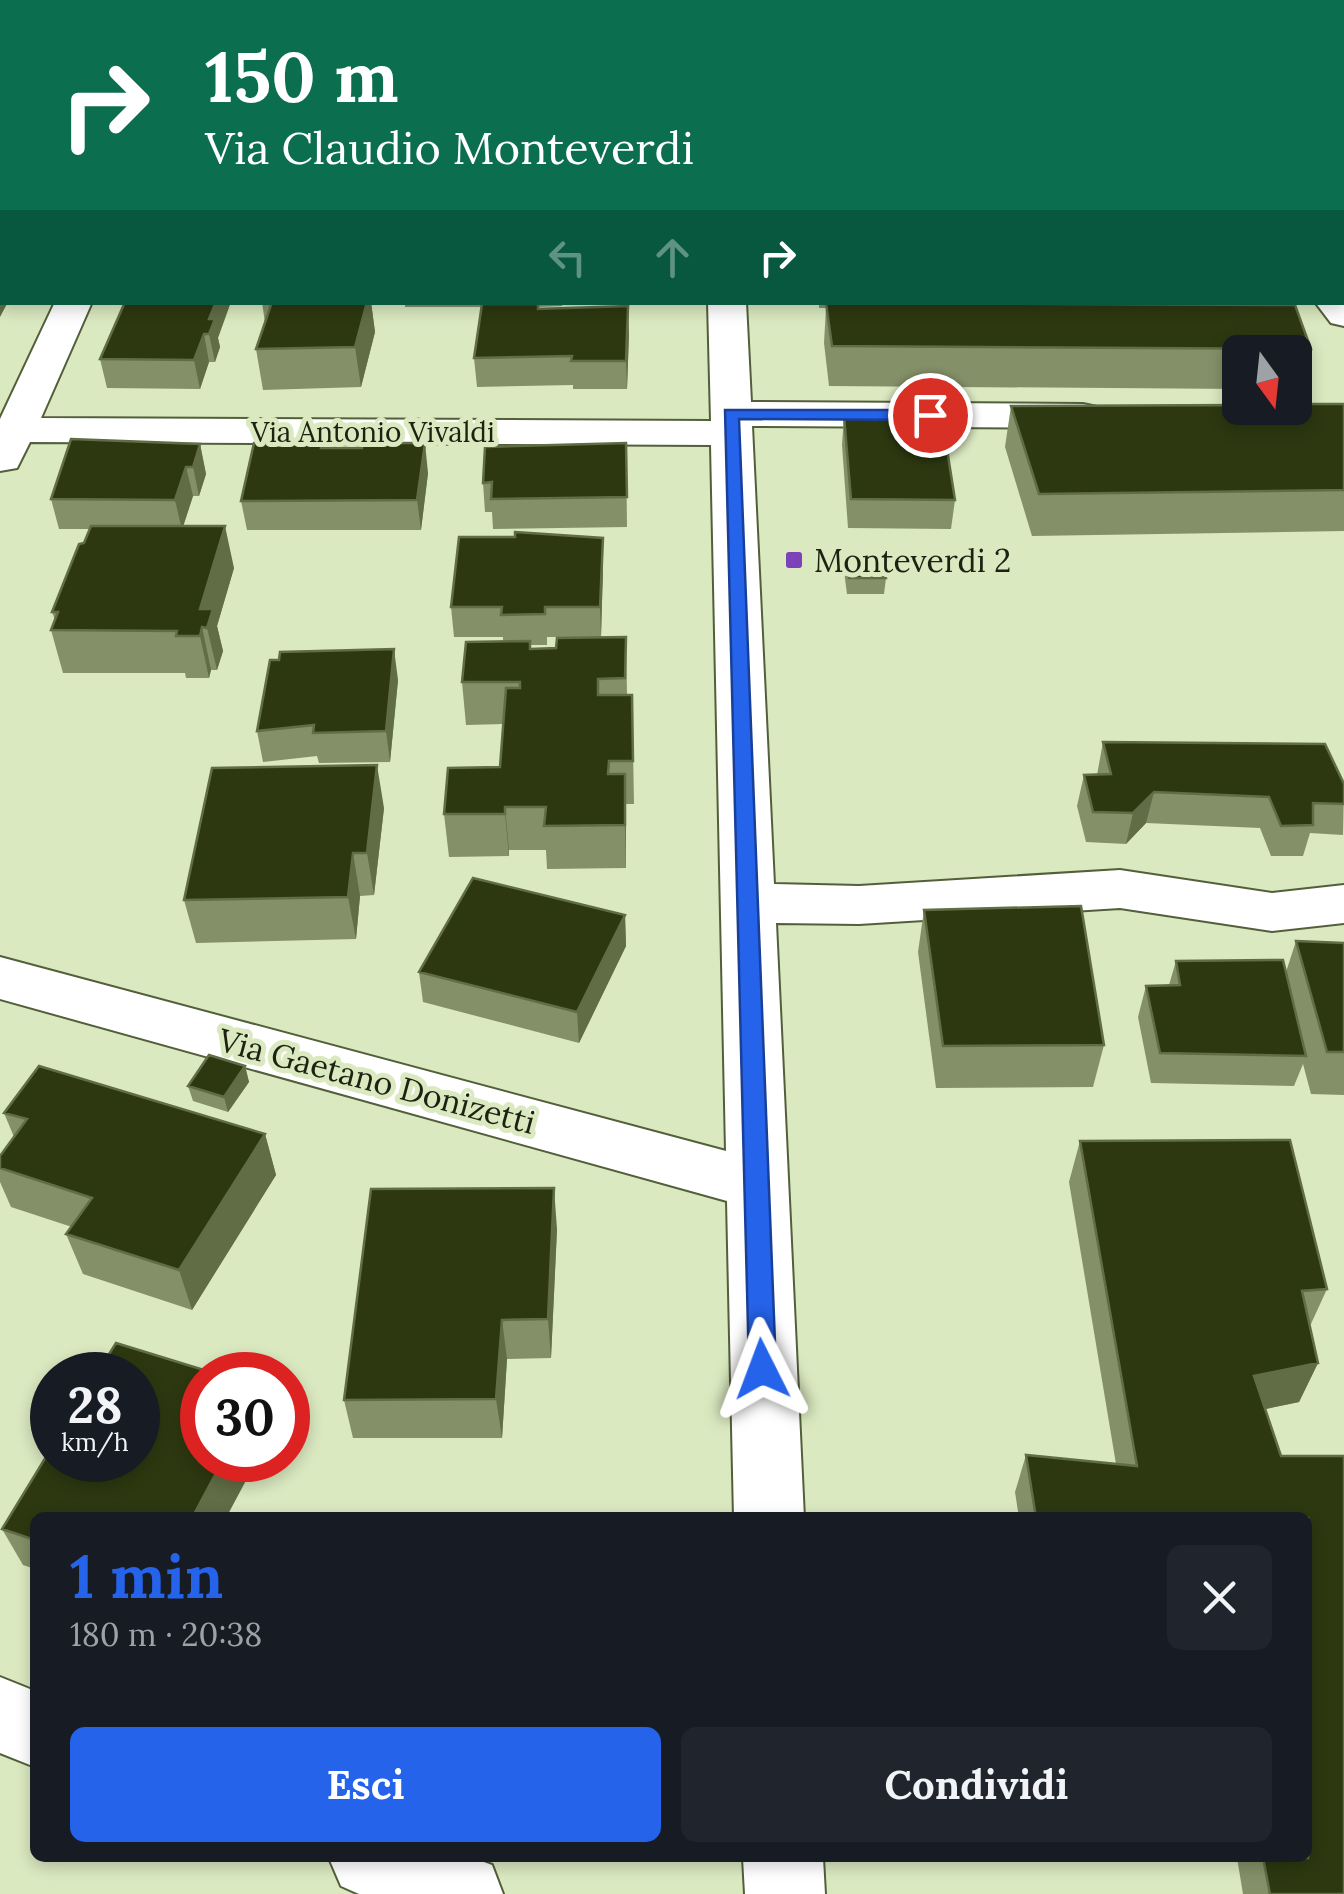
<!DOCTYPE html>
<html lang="it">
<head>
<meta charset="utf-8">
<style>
	:root { --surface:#171b24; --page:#20242c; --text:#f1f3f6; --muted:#9ea1a6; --accent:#2563eb }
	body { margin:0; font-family:Lora,serif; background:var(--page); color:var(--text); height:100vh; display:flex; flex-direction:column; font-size:38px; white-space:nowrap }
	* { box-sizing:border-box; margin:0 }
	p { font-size:32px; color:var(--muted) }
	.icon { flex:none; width:55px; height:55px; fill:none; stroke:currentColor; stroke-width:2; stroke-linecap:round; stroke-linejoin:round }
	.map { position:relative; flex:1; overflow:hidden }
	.panel { position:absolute; left:30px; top:1512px; width:1282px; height:350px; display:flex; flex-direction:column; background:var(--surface); border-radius:15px; box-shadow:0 5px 15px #0003 }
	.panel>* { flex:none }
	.top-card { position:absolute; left:0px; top:0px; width:1345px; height:305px; box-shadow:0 5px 15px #0003; background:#0b6e4f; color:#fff; overflow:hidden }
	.needle { width:65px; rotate:165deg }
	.fabs { position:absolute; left:1222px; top:335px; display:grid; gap:20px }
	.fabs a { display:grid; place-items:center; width:90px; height:90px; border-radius:15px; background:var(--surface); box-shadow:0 5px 15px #0003; font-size:50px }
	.speed { position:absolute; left:30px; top:1352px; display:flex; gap:20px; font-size:50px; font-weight:700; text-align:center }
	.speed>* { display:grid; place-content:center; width:130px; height:130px; border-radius:50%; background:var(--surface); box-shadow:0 5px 15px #0003; line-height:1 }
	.speed small { font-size:25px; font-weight:400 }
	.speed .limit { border:15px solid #d22; background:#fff; color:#111 }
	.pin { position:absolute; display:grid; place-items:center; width:85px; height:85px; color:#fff; margin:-42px; border:5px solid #fff; border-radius:50%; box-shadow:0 2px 10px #0007 }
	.me { position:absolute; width:110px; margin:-55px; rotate:357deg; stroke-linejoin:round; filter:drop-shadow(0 0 8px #0008) }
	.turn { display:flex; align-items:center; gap:35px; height:210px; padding:0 40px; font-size:45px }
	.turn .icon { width:130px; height:130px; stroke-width:2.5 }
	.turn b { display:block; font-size:70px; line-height:85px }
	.lanes { display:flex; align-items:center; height:95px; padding:0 40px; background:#0003; justify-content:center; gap:50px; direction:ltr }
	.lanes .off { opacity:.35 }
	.round { display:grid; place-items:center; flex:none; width:105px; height:105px; border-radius:15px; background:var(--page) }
	.summary { display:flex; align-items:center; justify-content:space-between; height:170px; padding:0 40px }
	h1 { font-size:60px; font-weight:700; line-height:75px; color:var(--accent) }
	.primary-button { display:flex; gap:20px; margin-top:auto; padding:20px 40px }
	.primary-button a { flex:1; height:115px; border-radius:15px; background:var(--accent); color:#fff; font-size:40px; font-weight:700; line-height:115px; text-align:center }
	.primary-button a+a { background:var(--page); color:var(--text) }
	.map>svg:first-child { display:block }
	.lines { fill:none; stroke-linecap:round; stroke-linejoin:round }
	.street-casing { stroke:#535f3b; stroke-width:4 }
	.street { fill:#fff; fill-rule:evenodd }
	.wall { fill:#849068 }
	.shaded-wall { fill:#616d45 }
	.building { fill:#2d3810; stroke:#616d45; stroke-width:2.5 }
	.route { fill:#2563eb; stroke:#184099; stroke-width:2.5 }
	.poi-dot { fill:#7d42b8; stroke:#dae9c0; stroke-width:4 }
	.labels { text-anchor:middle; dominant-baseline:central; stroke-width:10; stroke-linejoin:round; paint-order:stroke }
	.far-street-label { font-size:28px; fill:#1c2112; stroke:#dae9c0 }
	.poi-label { font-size:32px; fill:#1c2112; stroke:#dae9c0; text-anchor:start }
	.street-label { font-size:32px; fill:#1c2112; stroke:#dae9c0 }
</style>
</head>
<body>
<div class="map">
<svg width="1344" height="1894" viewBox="0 0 1344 1894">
	<rect width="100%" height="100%" fill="#dae9c0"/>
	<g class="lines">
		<defs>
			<path id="street" d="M711,0H741V2H712Z
				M0,53H2V71H0Z
				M1342,293L1344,294V326L1331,323L1315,302H1342Z
				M55,302H92L41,418L711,421L708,302H746L751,402L1083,404L1097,407L1103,416L1097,425L1083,428L752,426L774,884L859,886L1120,870L1272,893L1344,885V923L1272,931L1120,908L859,924L776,923L804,1518H734L727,1201L0,999V957L726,1151L711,445L30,442L17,468L0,471V419Z
				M0,1677L35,1691V1767L0,1753Z
				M329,1858H473L492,1865L503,1894H359L341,1886Z
				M743,1858H823L825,1894H745Z"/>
		</defs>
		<use href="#street" class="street-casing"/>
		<use href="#street" class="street"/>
	</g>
	<path class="wall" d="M0,0H192L191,2H2V35H0Z
		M220,0H362V2H221Z
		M0,150H2V232H0Z
		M125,302L218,338L220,347L215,362H209L200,389L107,388L100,359Z
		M262,302H371L375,332L361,387L263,390L256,349L265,323Z
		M405,302H562V306L538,307V309L629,334L627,389H573V385L477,387L474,358L481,307H405Z
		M819,302H1211V305L1311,349L1300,389H1295V352H1240V389L829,386L824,343L826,308H819Z
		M1344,404V531L1032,536L1005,447L1011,406Z
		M844,416L934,449L955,500L951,529L848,528L842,445Z
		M626,443L627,527L493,529L492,512H485L483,483Z
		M200,444L206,474L199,496H193L183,526L234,568L217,626L223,651L217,670H211L209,678H186L185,673H63L51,630L55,620L52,612L90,529H59L51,499Z
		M323,448H362L428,473L421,530H247L241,501Z
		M845,555L886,578L884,594H847L844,571Z
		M603,567L601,637H547V645H530L531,649L556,648L626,637L627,695H632L634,804H626V868L547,869L546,850H509V856L449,857L444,814L500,767L504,724L466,725L462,682L503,642V637H454L451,607Z
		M398,680L390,762L319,763L317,756L263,762L257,731Z
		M1103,742L1344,784L1343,835L1310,833L1303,856H1271L1260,828L1146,823L1126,844L1086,842L1077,806L1084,775H1097Z
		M384,808L374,895L360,896L356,939L196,943L184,900Z
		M924,910L1104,1045L1093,1087L936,1088L918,952Z
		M625,915L626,946L579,1043L423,1002L419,972Z
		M1296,941L1344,943V1095L1311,1094L1303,1064L1294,1086L1151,1083L1138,1017L1146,986L1169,985L1176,961L1286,972Z
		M245,1066L249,1082L228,1112L193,1101L188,1086Z
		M4,1113L265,1134L276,1175L192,1310L83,1274L66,1234L72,1227L11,1207L0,1182V1156L14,1137Z
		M1290,1140L1327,1289L1310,1326L1318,1363L1299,1402L1265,1409L1281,1456H1344V1894H1243L1237,1858H1308V1518H1019L1015,1492L1026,1455L1116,1464L1069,1182L1080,1141Z
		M557,1229L551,1358L507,1359L502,1438H353L344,1400Z
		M35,1518V1569L23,1565L2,1529Z"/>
	<path class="shaded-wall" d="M175,0H192L191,2H174Z
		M2,269V302H8L0,317V274Z
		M216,302H231L218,338L220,347L215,362L209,334V319Z
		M367,302H371L375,332L361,387L355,347Z
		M628,306L629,334L627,389L626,361Z
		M204,334L209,362L200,389L194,360Z
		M425,443L428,473L421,530L417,500Z
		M200,444L206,474L199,496L193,467Z
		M186,467L193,496L182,530L175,500Z
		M225,526L234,568L217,626L223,651L217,670L207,628L200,609Z
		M603,538V567L601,637L600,607Z
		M202,627L211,670L209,678L200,636Z
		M394,649L398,680L390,762L386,731Z
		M377,765L384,808L374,895L367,853Z
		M625,774L626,817V868L625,825Z
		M1154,792L1146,823L1126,844L1133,813Z
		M505,807L509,850V856L505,814Z
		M353,853L360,896L356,939L348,897Z
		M625,915L626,946L579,1043L577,1012Z
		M245,1066L249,1082L228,1112L224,1097Z
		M265,1134L276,1175L192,1310L179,1270Z
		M554,1188L557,1229L551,1358L548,1319Z
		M502,1320L507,1359L502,1438L496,1399Z
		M1318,1363L1299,1402L1237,1415L1254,1376Z
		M223,1460H257L226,1518H192Z"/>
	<path class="building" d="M0,0H22L20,2H2V10H0Z
		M71,0H175L174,2H70Z
		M237,0H334L333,2H236Z
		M403,0H521V2H402Z
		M599,0H688V2H599Z
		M773,0H939V2H774Z
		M0,150H2V205H0Z
		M125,302H216L209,319H215L209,334H204L194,360L100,359Z
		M272,302H367L355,347L256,349Z
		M826,303L1295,305L1311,349L832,346Z
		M482,304H538V309L628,306L626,361H571L572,356L474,358Z
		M1295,404H1344V490L1039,494L1011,406L1240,405V408H1295Z
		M844,416L930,417L934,449H947L955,500L851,499Z
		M71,439L200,444L193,467H186L175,500L51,499Z
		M254,443H322L321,448H362L363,443H425L417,500L241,501Z
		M626,443L627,497L491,499L492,482L483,483L485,447Z
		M91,526H225L200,609H213L207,628L202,627L200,636H176L177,631L51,630L58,612H52L79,544L84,543Z
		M515,532L603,538L600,607H545V614L501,615L502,607H451L459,537H515Z
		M845,555H883L886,578H849Z
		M626,637L625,678L598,679V695H632L633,761H609L608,774H625V825L544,826L546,807H505V814H444L448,768L500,767L506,688H520V682H462L466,642L530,641V649L556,648L557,638Z
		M394,649L386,731L313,733L314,725L257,731L270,660H279L280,652Z
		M1103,742L1325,744L1344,784V804L1313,803V825L1281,826L1269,797L1154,792L1133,813L1093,812L1084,775L1111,774Z
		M377,765L367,853H353L348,897L184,900L212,768Z
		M473,878L625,915L577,1012L419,972Z
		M1081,906L1104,1045L943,1046L924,910Z
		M1296,941L1344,943V1052H1327Z
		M1283,960L1306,1056L1160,1053L1146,986L1180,985L1176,961Z
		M209,1055L245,1066L224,1097L188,1086Z
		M39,1066L265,1134L179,1270L66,1234L92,1198L0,1168V1156L27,1119L4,1113Z
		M1290,1140L1327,1289L1302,1291L1318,1363L1254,1376L1281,1456H1344V1894H1270L1263,1858H1308V1518H1036L1026,1455L1137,1466L1080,1141Z
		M554,1188L548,1319L502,1320L496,1399L344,1400L371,1189Z
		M116,1343L220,1375H202V1460H223L192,1518H35V1540L2,1529L52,1447V1460H138V1375H96Z"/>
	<path class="route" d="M725,410H930L939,415L930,420L739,419L776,1369L772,1378L762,1381L753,1378L749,1369Z"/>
	<rect class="poi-dot" x="784" y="550" width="20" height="20" rx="5"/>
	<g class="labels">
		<g class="far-street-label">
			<text x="373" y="432">Via Antonio Vivaldi</text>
		</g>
		<g class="poi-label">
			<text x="814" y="560">Monteverdi 2</text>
		</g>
		<g class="street-label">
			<text transform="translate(377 1081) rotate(15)">Via Gaetano Donizetti</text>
		</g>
	</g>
</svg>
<div class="fabs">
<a><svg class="needle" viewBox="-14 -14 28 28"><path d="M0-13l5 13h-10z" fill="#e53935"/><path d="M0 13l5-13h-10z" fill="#9ea1a6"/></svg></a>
</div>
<div class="speed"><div>28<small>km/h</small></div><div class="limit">30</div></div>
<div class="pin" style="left:930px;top:415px;background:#d93025"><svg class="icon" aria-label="arrive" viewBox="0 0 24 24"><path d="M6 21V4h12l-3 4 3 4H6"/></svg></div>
<svg class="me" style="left:762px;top:1369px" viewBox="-20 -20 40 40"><path d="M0-17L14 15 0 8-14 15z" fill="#2563eb" stroke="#fff" stroke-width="4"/></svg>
<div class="top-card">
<div class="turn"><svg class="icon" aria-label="right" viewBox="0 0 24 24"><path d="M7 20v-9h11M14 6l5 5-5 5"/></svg><div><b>150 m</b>Via Claudio Monteverdi</div></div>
<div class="lanes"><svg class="icon off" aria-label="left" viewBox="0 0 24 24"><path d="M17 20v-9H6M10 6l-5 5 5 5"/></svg><svg class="icon off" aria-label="ahead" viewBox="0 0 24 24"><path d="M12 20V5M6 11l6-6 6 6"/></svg><svg class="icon" aria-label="right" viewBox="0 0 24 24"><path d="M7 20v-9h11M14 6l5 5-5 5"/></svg></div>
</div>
<section class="panel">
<div class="summary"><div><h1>1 min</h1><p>180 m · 20:38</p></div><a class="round"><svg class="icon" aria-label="close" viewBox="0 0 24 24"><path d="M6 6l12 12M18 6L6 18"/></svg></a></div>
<div class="primary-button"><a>Esci</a><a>Condividi</a></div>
</section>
</div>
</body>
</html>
